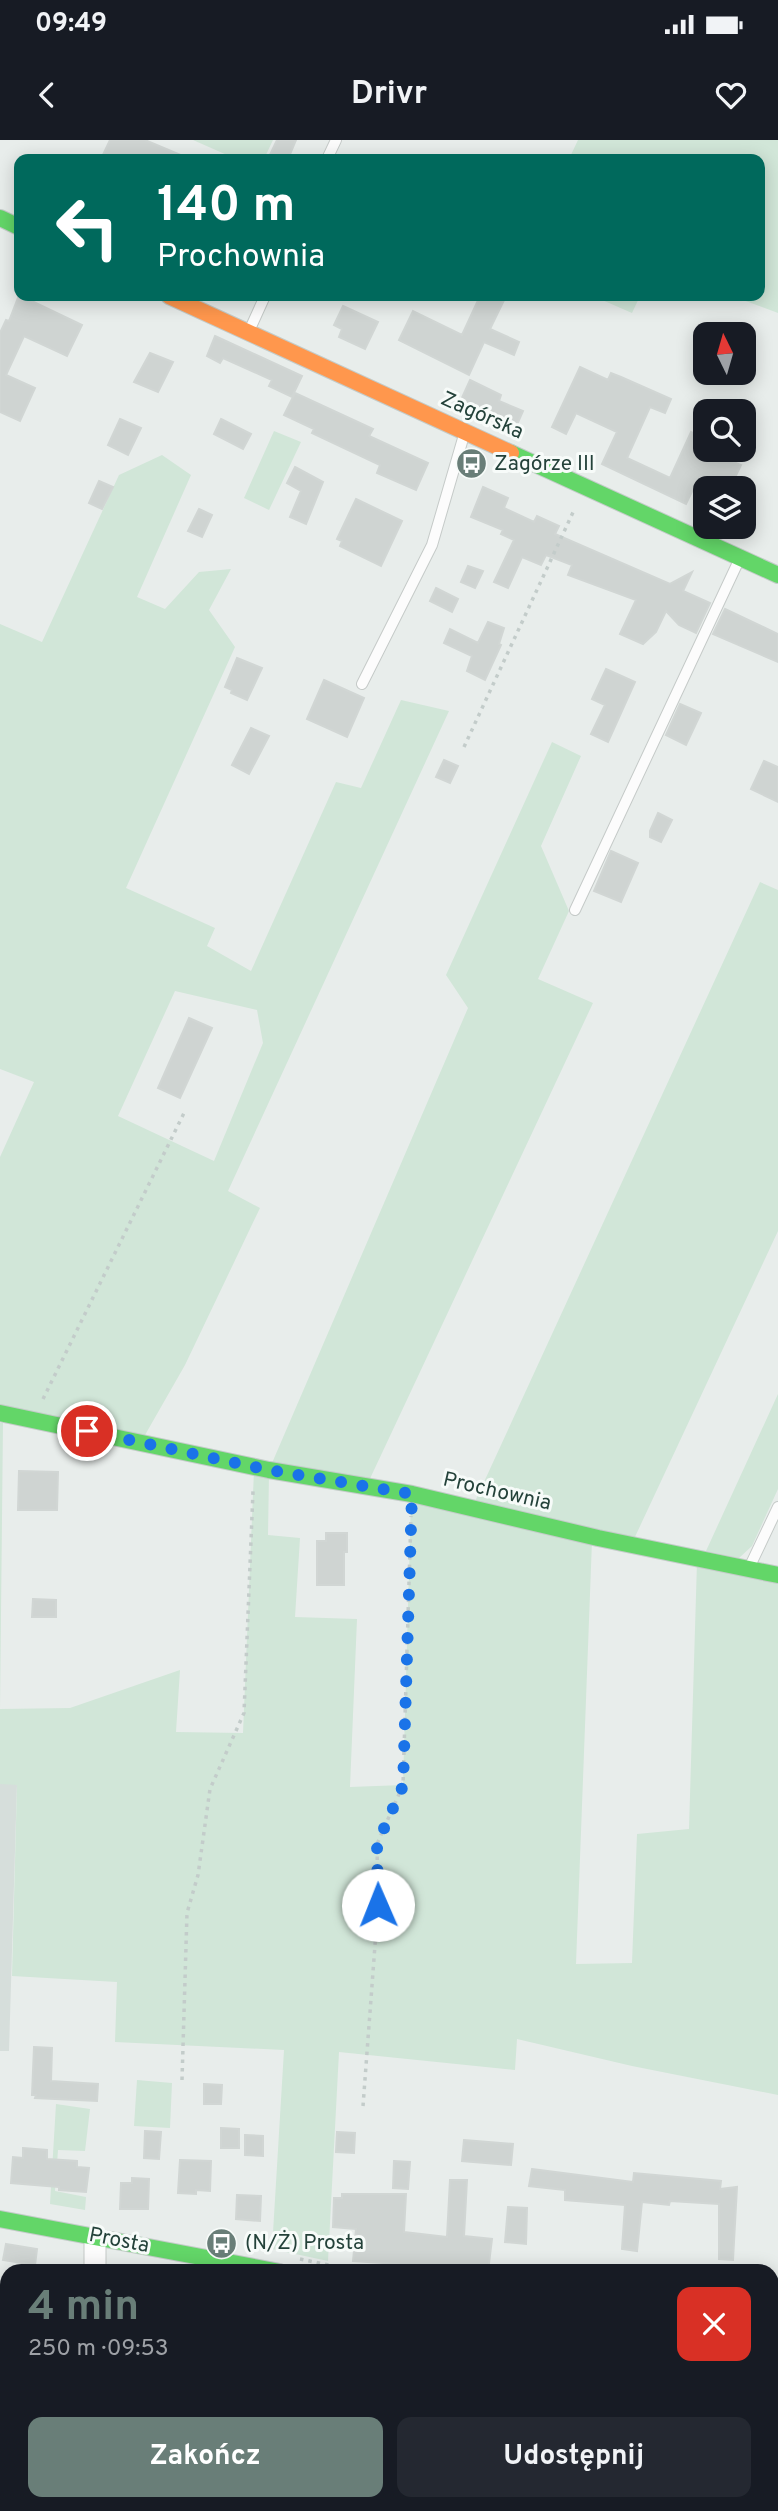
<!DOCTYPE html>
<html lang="pl">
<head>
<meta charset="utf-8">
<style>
	:root { --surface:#171b24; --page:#242831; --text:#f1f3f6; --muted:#9ea1a6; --accent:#697e78 }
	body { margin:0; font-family:Overpass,sans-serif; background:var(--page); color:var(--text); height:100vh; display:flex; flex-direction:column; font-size:26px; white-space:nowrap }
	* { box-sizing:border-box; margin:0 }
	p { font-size:23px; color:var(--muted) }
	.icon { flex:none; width:38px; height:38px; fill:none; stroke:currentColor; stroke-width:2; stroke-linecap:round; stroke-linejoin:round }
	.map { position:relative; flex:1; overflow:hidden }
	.side { position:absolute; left:0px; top:2124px; width:779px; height:247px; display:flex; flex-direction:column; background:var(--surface); border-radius:21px 21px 0 0; box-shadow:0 4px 18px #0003 }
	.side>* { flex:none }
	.guide { position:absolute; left:14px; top:14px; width:751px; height:147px; border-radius:14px; box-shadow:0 4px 18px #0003; background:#00695c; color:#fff; overflow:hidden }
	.needle { width:46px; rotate:355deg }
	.controls { position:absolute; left:693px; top:182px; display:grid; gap:14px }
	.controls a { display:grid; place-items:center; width:63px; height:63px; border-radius:14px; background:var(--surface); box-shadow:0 4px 18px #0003; font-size:35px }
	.pin { position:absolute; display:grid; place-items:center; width:60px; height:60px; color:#fff; margin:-30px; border:4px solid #fff; border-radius:50%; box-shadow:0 2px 7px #0007 }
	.me { position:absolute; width:77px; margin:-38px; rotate:359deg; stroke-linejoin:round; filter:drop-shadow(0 0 5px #0008) }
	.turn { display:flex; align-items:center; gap:24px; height:147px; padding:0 28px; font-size:32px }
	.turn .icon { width:91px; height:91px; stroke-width:2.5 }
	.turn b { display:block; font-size:49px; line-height:60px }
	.round { display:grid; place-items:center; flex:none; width:74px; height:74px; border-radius:14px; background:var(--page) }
	.overview { display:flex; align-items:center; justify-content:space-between; height:119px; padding:0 28px }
	h1 { font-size:42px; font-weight:700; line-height:52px; color:var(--accent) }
	.cta { display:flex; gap:14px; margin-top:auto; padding:14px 28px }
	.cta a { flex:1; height:80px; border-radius:14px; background:var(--accent); color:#fff; font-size:28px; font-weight:700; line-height:80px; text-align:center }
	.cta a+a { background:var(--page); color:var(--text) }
	.status { display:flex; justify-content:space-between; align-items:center; height:49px; padding:0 35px; background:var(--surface); direction:ltr }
	.status svg { height:19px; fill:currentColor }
	header { display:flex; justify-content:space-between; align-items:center; height:91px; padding:0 28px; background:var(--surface); font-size:32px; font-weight:700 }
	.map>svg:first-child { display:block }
	.built { fill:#d6dedb }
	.green { fill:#d1e6d8; fill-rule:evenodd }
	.building { fill:#cfd4d2; stroke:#d1d6d4; stroke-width:2 }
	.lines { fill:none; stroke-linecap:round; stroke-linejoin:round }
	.lane-casing { stroke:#c5cac8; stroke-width:12 }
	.street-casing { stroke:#c5cac8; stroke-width:23 }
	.fast-casing { stroke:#c3cbc8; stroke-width:18 }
	.slow-casing { stroke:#c3cbc8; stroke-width:18 }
	.path { stroke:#c3ccca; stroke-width:3.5; stroke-dasharray:3.5 5; stroke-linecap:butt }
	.lane { stroke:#fcfcfc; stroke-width:10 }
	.street { stroke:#fcfcfc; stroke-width:21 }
	.fast { stroke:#63d668; stroke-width:16 }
	.slow { stroke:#ff974d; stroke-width:16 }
	.route { stroke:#1a73e8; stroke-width:12; stroke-dasharray:0 21.6 }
	.labels { text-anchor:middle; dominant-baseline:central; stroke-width:6; stroke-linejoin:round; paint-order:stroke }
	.street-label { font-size:21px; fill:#24423a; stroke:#f7fbf9 }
	.poi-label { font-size:21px; fill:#24423a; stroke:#f7fbf9; text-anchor:start }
</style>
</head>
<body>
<div class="status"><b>09:49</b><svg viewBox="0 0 49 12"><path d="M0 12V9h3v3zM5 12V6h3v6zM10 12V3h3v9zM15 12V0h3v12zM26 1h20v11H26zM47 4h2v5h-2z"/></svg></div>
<header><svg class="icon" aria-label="back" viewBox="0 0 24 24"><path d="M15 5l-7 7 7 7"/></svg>Drivr<svg class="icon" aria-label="heart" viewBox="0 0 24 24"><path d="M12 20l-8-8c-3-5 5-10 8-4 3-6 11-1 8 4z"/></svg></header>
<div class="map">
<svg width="778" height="2371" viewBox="0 0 778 2371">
	<rect width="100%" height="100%" fill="#e8edeb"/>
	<path class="built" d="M0,1644H17L9,1911H0Z"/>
	<path class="green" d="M193,0H273L264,19H226L227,15Z
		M578,0H778V173L732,156H760V19H569Z
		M593,156H640L632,173Z
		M274,291L301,302L269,370L244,358Z
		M162,315L191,335L137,457L165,469L199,432L231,429L209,470L235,507L126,748L215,788L207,806L251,831L336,642L361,648L401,560L449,571L228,1051L260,1068L185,1225L141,1302L0,1273V1017L34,942L0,929V484L42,502L119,335ZM175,851L257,870L263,903L214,1021L118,976Z
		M552,602L581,616L541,706L569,771L538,839L593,863L367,1345L269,1330L468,868L446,835Z
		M760,742L778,750V1091L634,1399L472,1368Z
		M778,1254V1349L752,1406L739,1418L706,1411Z
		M0,1283H3L0,1569L70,1568L180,1530L176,1592L243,1593L254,1330L269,1334L268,1395L300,1398L295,1477L357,1479L350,1647L403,1645L411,1360L592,1401L576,1824L632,1823L637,1694L689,1689L697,1422L778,1440V1955L632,1926L517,1899L515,1930L339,1912L328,2121L272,2109L284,1910L115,1902L117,1842L12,1836L17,1645L0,1644Z
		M137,1940L172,1943L170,1988L134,1986Z
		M56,1964L90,1969L85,2011L58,2010L55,2051L86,2057L85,2070L50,2064Z
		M1,2215H7V2248L0,2247Z"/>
	<path class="building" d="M110,0H145L190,19H101Z
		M277,0H296L288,19H268Z
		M19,155L82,185L67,216L24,196L6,235L35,248L20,281L0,272V193L6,180L9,181Z
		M480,156H506L490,189L519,202L514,215L484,202L469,235L399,200L413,171L462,195Z
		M343,166L378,182L365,209L339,197L342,189L334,185Z
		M215,196L302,236L292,257L269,246L272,240L223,218L220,223L207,216Z
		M150,213L173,222L158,252L134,242Z
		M580,227L608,240L611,233L621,237L671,259L665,273L650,267L627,318L670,338L691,292L705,298V310H737L731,321L741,325L730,348H718L698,339L686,364L602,324L617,292L576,273L566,294L552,287Z
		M470,240L501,255L499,261L523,271L516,287L460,262Z
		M295,253L373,289L369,296L428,323L416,350L377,333L380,325L312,293L314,289L284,275Z
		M120,279L141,288L128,315L108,305Z
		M221,279L251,294L243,309L214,294Z
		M295,327L323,342L306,384L290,377L301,351L287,343Z
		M99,341L113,347L102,369L89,363Z
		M483,347L508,358L504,368L534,382L537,376L559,386L555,394L670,444L692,432L683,451L710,463L696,493L679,485L666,471L656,492L643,504L620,494L636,460L568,435L572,425L546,415L541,425L522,417L508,448L494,442L514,400L501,394L503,390L471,377Z
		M356,359L402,381L381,426L340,406L342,401L337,399Z
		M199,369L212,375L202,397L188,391Z
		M468,426L483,431L475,448L461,442Z
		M436,448L458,459L452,472L430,461Z
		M725,469L778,494V522L713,494Z
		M488,482L504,488L499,504L501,505L485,540L467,531L472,516L444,503L450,489L478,503Z
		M237,518L262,528L247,560L231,553L232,550L225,547Z
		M606,529L635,542L608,602L591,594L605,565L592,559Z
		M324,540L364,558L347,597L307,579Z
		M680,564L701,573L686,605L666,595Z
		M251,588L269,596L249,634L232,625Z
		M444,620L458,626L450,643L436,637Z
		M764,621L778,627V662L751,649Z
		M658,673L672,680L661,702L650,697V691Z
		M611,711L638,723L621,762L594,751Z
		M189,878L212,888L180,958L158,948Z
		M19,1331L58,1332L57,1370H18Z
		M326,1393H347V1412H344V1445H317V1401H326Z
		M33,1459L56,1460V1477H32Z
		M34,1907L52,1908L51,1941L98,1944L97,1961L35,1958L36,1955H32Z
		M204,1944L222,1945L221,1964H204Z
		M221,1988L239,1989V2008H221Z
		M145,1991L161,1992L159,2019L144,2018Z
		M337,1992L355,1993L354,2013L336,2012Z
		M245,1995L263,1996V2016L245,2015Z
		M464,2000L513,2004L511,2025L462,2021Z
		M23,2008L47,2010V2019L77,2021V2027L89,2028L86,2052L59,2050V2047L11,2043L13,2017L23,2018Z
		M180,2020L211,2021L210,2051L196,2050V2054L178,2053Z
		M394,2021L410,2022L408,2049L393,2048Z
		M532,2029L633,2042L634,2033L721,2041L720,2049L737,2047L733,2120L719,2119V2064L670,2061L669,2065L642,2062L637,2111L622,2109L625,2065L565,2060V2050L529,2046Z
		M132,2038L149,2039L148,2069H120L121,2043H132Z
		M450,2040H467L464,2096L492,2099L488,2132L428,2127L427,2132H413L398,2129L399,2124L353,2121L356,2089L333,2087L334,2058H342V2054H406L404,2092L447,2097Z
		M237,2055L261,2056L260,2081L236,2079Z
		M508,2067L527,2068L526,2104L505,2102Z
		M6,2104L37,2109L35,2125L3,2120Z"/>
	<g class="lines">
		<defs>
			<path id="lane" d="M327,19L336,0
				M250,189L265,156
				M362,544L432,405L464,295
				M575,770L740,418
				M750,1426L778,1367
				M618,2371L619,2364"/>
			<path id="street" d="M95,2097V2132
				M772,2224L778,2226
				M88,2371L89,2364"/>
			<path id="fast" d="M0,78L19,87
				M511,313L778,435
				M0,1273L269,1330L412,1354L598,1398L778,1435
				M0,2079L280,2132"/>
			<path id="slow" d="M169,156L511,313"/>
		</defs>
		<use href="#lane" class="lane-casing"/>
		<use href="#street" class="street-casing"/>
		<use href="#fast" class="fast-casing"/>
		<use href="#slow" class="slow-casing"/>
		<path class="path" d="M464,607L575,368
			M43,1259L184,973
			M182,1940L187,1773L198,1735L210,1649L244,1573L253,1351
			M363,1966L378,1765L377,1704L403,1645L411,1376
			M300,2119L363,2132
			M275,2371V2364
			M721,2371L722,2364"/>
		<use href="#lane" class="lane"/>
		<use href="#street" class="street"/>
		<use href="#fast" class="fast"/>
		<use href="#slow" class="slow"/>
	</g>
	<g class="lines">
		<path class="route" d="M87,1291L269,1330L412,1354L403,1646L377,1704L378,1765"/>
	</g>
	<defs>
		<symbol id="bus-disc" viewBox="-11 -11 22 22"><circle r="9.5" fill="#697e78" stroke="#f7fbf9"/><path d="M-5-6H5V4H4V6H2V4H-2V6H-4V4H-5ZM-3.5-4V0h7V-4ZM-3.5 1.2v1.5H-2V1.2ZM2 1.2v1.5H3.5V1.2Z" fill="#fff"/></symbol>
	</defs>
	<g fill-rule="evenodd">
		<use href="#bus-disc" x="454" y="306" width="35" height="35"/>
		<use href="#bus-disc" x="204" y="2086" width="35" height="35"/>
	</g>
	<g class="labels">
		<g class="street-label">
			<text transform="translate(482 276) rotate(24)">Zagórska</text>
			<text transform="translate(497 1352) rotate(13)">Prochownia</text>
			<text transform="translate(119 2101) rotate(11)">Prosta</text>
		</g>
		<g class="poi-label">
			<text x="494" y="324">Zagórze III</text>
			<text x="245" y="2103">(N/Ż) Prosta</text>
		</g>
	</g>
</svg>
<div class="controls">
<a><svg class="needle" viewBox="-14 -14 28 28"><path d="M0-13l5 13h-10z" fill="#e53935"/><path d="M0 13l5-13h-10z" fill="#9ea1a6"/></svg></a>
<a><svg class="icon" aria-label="search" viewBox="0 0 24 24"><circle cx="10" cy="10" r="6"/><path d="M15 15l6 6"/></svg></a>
<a><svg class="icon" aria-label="layers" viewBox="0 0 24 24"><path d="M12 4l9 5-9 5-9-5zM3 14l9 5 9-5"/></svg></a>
</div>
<div class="pin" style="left:87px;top:1291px;background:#d93025"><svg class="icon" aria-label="arrive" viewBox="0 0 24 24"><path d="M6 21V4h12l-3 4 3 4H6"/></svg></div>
<svg class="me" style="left:378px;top:1765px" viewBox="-20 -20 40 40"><circle r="19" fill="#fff"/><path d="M0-13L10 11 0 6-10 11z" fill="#1a73e8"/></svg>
<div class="guide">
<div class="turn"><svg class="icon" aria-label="left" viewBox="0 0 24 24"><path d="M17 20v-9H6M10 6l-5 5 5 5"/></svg><div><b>140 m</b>Prochownia</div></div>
</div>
<section class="side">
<div class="overview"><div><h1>4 min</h1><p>250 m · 09:53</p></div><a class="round" style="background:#d93025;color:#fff"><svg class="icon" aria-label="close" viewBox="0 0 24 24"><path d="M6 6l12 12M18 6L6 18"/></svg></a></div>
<div class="cta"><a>Zakończ</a><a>Udostępnij</a></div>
</section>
</div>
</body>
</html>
